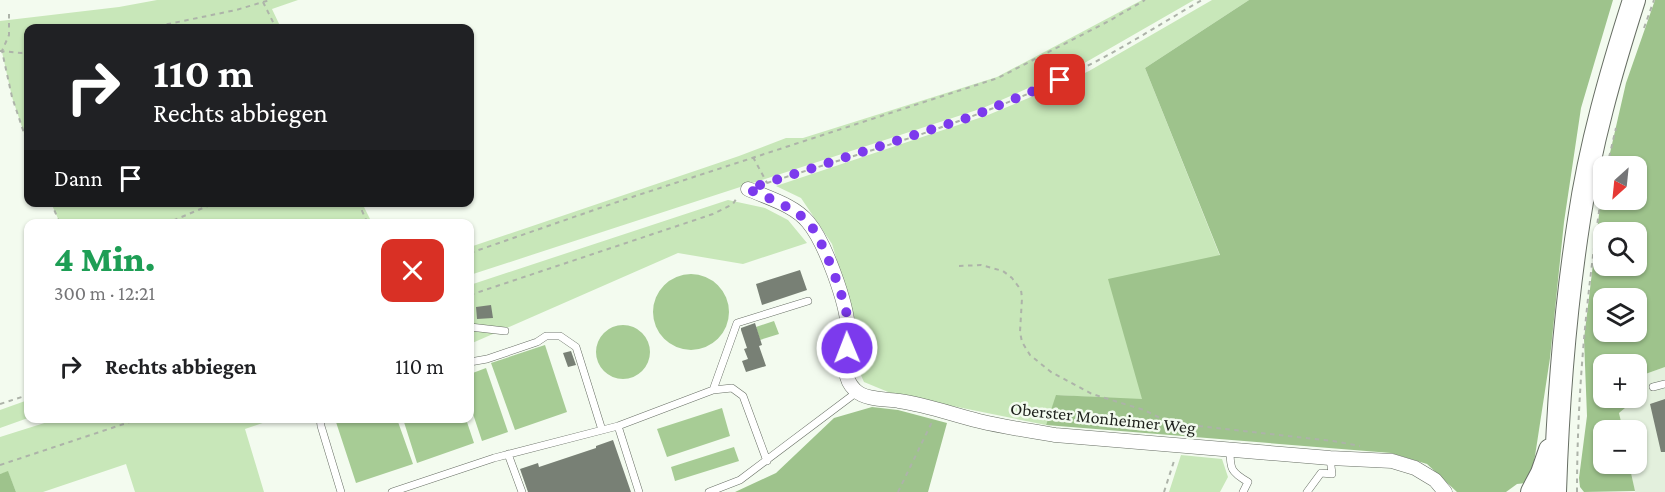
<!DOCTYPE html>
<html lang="de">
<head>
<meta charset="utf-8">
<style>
	:root { --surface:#fff; --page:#f6f6f6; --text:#202124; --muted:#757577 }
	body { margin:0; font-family:"Crimson Pro",serif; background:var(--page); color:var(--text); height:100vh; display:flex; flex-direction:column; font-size:22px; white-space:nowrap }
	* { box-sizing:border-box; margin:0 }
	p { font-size:20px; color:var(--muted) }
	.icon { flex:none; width:33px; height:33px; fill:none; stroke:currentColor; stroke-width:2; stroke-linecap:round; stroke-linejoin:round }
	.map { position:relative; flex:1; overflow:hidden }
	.sheet { position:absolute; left:24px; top:219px; width:450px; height:204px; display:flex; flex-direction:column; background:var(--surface); border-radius:12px; box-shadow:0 2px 4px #0004 }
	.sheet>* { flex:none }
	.banner { position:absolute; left:24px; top:24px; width:450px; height:183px; border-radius:12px; box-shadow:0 2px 4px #0004; background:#202124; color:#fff; overflow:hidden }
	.needle { width:39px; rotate:207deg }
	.tools { position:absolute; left:1593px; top:156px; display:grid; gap:12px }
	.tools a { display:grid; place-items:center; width:54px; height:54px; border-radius:12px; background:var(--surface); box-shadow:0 2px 4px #0004; font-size:30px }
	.pin { position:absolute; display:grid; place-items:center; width:51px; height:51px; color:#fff; margin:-26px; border-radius:12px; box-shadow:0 3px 9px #0006 }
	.me { position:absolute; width:66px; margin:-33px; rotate:359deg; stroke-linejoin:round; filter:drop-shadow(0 0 4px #0008) }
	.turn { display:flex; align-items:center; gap:21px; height:126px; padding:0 30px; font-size:27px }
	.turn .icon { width:78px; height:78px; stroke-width:2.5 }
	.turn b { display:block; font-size:42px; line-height:51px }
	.then { display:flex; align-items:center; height:57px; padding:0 30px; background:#0003; gap:12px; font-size:22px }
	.round { display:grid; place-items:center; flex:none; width:63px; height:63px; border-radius:12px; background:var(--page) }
	.overview { display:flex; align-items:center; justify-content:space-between; height:102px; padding:0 30px }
	h1 { font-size:36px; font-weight:800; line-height:45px; color:#1e9e55 }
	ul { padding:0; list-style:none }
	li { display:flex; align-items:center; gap:18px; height:90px; padding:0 30px }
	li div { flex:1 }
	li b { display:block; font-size:22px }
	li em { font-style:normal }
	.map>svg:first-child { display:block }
	.built { fill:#e3f0dd }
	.green { fill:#c8e7b9 }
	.forest { fill:#9ec38c; fill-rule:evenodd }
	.water { fill:#a7cc95 }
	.building { fill:#788075 }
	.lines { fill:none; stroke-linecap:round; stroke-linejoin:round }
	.lane-casing { stroke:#676e64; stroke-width:8 }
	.street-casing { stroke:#676e64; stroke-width:15 }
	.primary-casing { stroke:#676e64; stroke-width:24 }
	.path { stroke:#adb3a9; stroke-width:2; stroke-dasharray:4.5 4.5; stroke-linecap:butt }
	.lane { stroke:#fff; stroke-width:7 }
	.street { stroke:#fff; stroke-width:14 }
	.primary { stroke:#fff; stroke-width:22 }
	.route { stroke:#7c3aed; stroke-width:10; stroke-dasharray:0 18 }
	.labels { text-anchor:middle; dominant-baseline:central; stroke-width:5; stroke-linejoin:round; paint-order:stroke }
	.street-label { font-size:18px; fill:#1e211c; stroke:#f3fbef }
</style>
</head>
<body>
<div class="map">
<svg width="1665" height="492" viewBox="0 0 1665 492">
	<rect width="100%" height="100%" fill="#f3fbef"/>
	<path class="built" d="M1665,367V492H1635L1629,464H1636V430H1623L1619,413L1625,408L1623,398H1636L1637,377Z"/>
	<path class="green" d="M157,0H298L272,9L281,28H28V145L12,97L2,52H0V21L119,7Z
		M1142,0H1194L1081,65L983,108L470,275V247L739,156L786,138H803L997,77Z
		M1212,0H1249L1145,68L1220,256L1142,400L1057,395L1046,425L893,394L864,382L854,360L857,326L832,244L801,198L776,186L988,115L1062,84L1089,71Z
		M728,200L765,208L788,220L807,243L743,264L678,253L470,344V285Z
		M51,203H362L372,223H60Z
		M28,400V418L0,428V410Z
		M57,419H274L245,429L264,492H135L126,464L43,492H16L8,472L0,474V437Z
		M1181,455L1222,459L1228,477L1220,492H1169Z"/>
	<path class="forest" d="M1249,0H1613L1581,108L1564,222L1550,358L1535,456L1531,475L1526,483L1517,484L1506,492H1457L1427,464L1391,453L1046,425L1056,395L1142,399L1108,279L1220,255L1145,68Z
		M1655,0H1665V367L1637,377L1636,364H1604V398H1623L1625,408L1619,413L1623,430H1604V464H1629L1635,491L1584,492L1580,487L1579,478L1587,416L1584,339L1600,206L1603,186L1604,200H1636V166H1607L1626,83ZM1604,232H1636V266H1604ZM1604,298H1636V332H1604Z
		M872,407L898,410L947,423L928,492H735L776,473L834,418Z
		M8,471L16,492H0V474Z"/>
	<path class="water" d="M653 312a38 38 0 1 1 76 0a38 38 0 1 1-76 0Z
		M774,321L779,334L760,340L756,327Z
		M596 352a27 27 0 1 1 54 0a27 27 0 1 1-54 0Z
		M545,345L567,412L515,430L491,363Z
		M486,368L508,432L482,441L470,405V374Z
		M722,408L730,436L667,457L657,429Z
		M335,419H397L413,464L356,483Z
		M403,419H466L474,443L417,463Z
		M734,447L739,461L675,481L671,467Z"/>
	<path class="building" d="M800,270L807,290L762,305L756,284Z
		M491,305L493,318L477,319L476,307Z
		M755,323L762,345L759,346L766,366L746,372L742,361L748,359L744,349L747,348L741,330V328Z
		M571,351L576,365L568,367L563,353Z
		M1665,399V452H1661L1650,404Z
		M613,440L631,492H528L520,469L538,463L539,467L596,448V446Z"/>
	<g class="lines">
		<defs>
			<path id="lane" d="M470,327L505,331
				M470,362L487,359L537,342L546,336H560L576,347L602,430
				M1653,387L1665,384
				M713,390L737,323L808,301
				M320,418L321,426L341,492
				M618,426L639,492
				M1230,450C1230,469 1231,472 1248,482L1243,492
				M508,454L522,492
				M392,492L494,458L618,426L713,390L732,388L743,396L767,461
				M709,492L740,480L857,392
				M1307,492L1321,473L1332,474L1330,458"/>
			<path id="street" d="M748,189C768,198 794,205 808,222C825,242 847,303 848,329C849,349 838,374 855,390C865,400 886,399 899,401C927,405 951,414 979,421C1004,427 1030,431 1055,435L1330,458L1392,461L1415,468L1435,480L1445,492"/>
			<path id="primary" d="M1532,492L1542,473L1550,450
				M1555,492C1558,401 1565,310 1579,220C1590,145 1611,72 1634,0"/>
		</defs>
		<use href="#lane" class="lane-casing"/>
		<use href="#street" class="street-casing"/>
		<use href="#primary" class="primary-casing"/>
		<path class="path" d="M263,2L276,28
			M9,14V35L2,51L12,97L28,145
			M149,28L236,10L270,0
			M1644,28L1654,0
			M0,51L21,53L28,52
			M753,157L767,183
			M1607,166L1616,128
			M767,183C871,150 977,121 1075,72C1119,51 1160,24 1202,0
			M51,202L60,224
			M358,202L368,224
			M165,224L217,202
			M470,253L623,200L998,78L1109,21L1145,0
			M959,266L981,265L1003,271L1012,278L1021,290L1022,298L1020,332L1022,342L1030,355L1051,372L1092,394L1144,410L1160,418L1189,425L1333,441L1360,446
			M470,295L713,214L733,204L738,196
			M0,404L28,395
			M0,465L142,418
			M898,492L932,422
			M1164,492L1175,458
			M1577,492C1577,396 1586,300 1600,205"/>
		<use href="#lane" class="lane"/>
		<use href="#street" class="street"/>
		<use href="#primary" class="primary"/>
	</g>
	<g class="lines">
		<path class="route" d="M847,348C848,334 849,321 845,307C840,288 820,231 805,219C788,205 768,198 748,189L973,116L1060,80"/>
	</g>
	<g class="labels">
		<g class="street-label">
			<text transform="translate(1103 418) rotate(6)">Oberster Monheimer Weg</text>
		</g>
	</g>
</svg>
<div class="tools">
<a><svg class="needle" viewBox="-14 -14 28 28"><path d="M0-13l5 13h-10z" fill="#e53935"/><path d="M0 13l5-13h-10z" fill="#757577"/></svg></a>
<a><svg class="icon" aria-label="search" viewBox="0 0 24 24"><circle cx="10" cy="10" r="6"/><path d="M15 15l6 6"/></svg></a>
<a><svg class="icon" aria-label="layers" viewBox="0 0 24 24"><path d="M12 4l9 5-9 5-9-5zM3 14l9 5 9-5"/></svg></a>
<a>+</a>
<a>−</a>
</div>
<div class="pin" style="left:1060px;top:80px;background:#d93025"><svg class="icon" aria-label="arrive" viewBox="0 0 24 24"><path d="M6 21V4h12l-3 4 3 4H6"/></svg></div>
<svg class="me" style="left:847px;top:348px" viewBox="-20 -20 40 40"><circle r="17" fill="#7c3aed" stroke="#fff" stroke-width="3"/><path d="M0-11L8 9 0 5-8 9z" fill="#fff"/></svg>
<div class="banner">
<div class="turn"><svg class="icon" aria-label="right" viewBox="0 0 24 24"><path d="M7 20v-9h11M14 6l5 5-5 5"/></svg><div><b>110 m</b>Rechts abbiegen</div></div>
<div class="then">Dann<svg class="icon" aria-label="arrive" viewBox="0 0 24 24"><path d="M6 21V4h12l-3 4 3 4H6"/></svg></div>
</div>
<section class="sheet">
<div class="overview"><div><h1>4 Min.</h1><p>300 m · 12:21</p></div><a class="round" style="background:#d93025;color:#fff"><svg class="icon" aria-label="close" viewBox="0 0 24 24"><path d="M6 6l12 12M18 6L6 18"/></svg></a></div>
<ul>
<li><svg class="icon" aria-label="right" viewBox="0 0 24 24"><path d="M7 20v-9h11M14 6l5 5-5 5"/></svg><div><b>Rechts abbiegen</b></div><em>110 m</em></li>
</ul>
</section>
</div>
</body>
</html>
